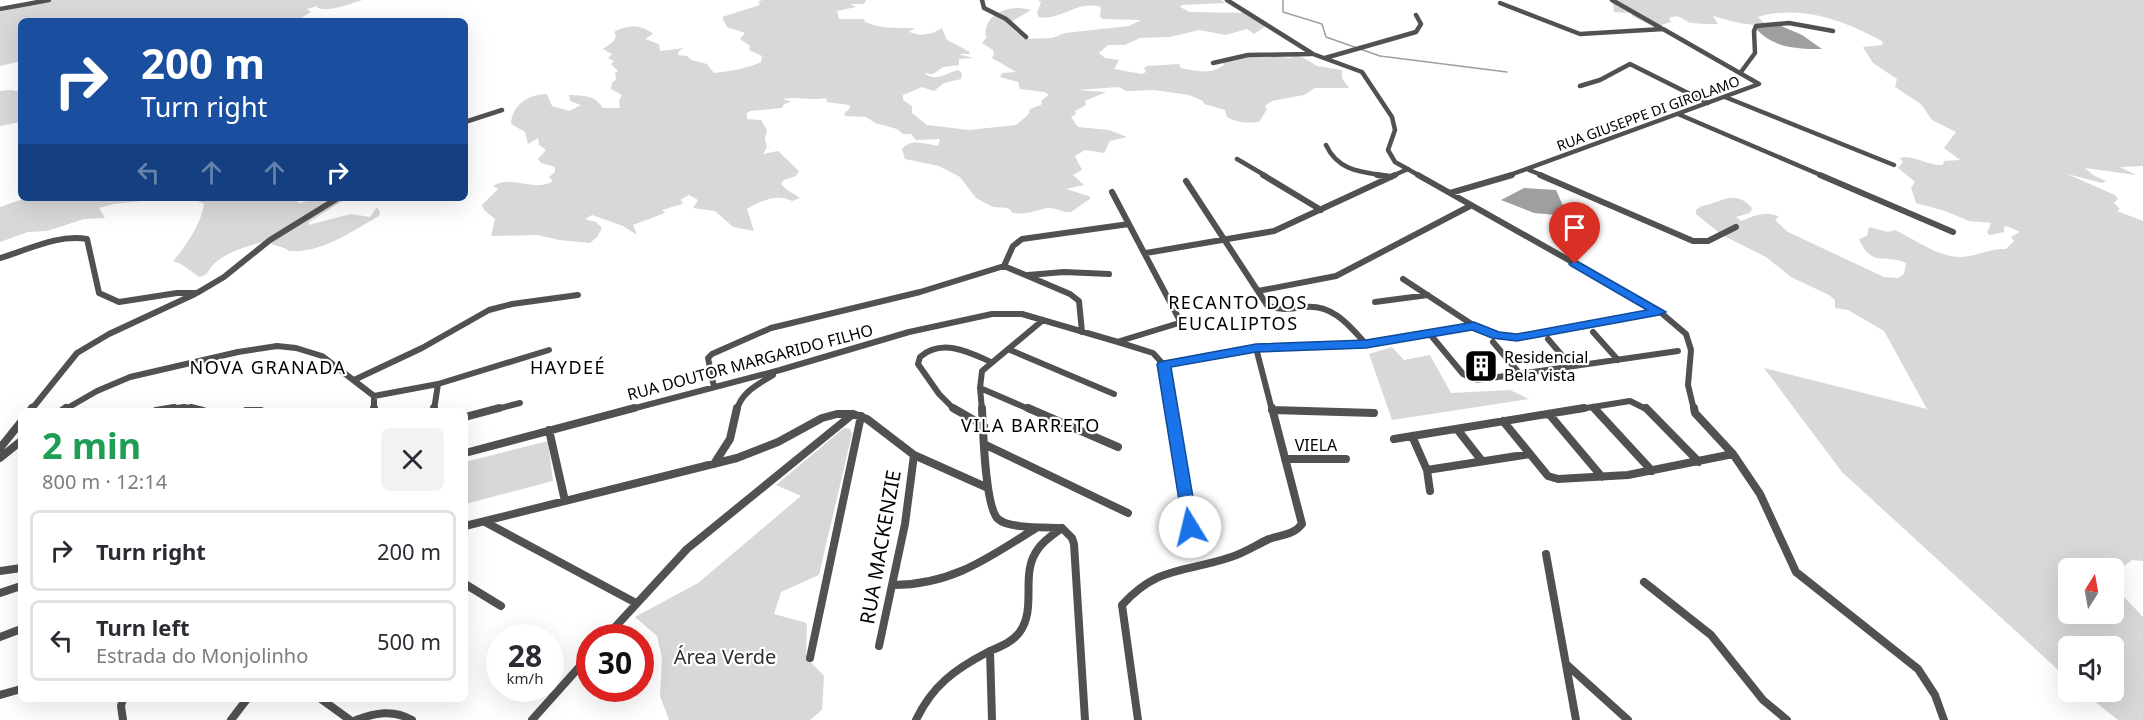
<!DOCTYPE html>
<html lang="en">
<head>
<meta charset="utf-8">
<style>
	:root { --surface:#fff; --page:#f2f2f3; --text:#2b2b33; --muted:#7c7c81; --line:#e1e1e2 }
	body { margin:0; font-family:"Noto Sans",sans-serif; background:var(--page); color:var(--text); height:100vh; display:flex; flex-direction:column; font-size:22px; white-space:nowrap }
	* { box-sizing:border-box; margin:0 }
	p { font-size:20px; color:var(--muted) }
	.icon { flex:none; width:33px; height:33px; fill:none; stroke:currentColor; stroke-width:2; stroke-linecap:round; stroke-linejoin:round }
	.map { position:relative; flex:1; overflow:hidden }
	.panel { position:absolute; left:18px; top:408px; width:450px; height:294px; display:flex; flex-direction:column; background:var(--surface); border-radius:9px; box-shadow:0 6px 24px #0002 }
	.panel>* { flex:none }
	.hud { position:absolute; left:18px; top:18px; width:450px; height:183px; border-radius:9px; box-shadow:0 6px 24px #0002; background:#1a4fa0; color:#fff; overflow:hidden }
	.needle { width:39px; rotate:11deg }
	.controls { position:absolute; left:2058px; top:558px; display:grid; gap:12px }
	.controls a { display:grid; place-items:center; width:66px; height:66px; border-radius:9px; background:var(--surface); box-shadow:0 6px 24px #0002; font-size:30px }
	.speed { position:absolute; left:486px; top:624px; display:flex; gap:12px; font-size:30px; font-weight:700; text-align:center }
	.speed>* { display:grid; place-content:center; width:78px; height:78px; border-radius:50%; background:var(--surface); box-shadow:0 6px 24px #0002; line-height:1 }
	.speed small { font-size:15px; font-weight:400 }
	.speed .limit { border:9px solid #d22; background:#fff; color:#111 }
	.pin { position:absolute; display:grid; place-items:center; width:51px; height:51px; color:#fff; margin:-62px -26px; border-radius:50% 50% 50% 0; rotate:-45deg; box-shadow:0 0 6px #0007 }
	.pin .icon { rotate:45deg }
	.me { position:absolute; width:66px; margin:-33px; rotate:351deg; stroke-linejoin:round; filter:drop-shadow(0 0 4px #0008) }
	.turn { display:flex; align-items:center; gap:21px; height:126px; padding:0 24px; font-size:27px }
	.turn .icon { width:78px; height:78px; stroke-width:2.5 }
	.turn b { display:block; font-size:42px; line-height:51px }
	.lanes { display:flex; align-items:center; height:57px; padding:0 24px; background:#0003; justify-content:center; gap:30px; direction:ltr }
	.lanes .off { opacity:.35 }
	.round { display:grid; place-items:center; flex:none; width:63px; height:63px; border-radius:9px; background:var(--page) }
	.head { display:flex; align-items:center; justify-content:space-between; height:102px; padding:0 24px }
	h1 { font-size:36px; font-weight:700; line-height:45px; color:#1e9e55 }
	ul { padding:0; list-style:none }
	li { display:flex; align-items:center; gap:18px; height:81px; margin:0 12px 9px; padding:0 12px; border:3px solid var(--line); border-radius:9px }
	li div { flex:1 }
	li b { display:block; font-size:22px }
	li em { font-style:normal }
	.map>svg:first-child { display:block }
	.green { fill:#d8d8d8 }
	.water { fill:#9f9f9f }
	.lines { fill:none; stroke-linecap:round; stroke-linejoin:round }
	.stream { stroke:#9f9f9f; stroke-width:1.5 }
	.street-far2 { stroke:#515151; stroke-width:4.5 }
	.street-far1 { stroke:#515151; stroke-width:6 }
	.street { stroke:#515151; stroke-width:8 }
	.route { fill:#1a73e8; stroke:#114b97; stroke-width:1.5 }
	.labels { text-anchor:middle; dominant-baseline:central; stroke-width:4.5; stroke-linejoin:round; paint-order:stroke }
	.far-street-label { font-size:14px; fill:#000; stroke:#fff }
	.poi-label { font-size:16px; fill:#000; stroke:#fff; text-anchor:start }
	.street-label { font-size:16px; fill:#000; stroke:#fff }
	.neighbourhood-label { font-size:18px; letter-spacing:1.5px; fill:#000; stroke:#fff }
	.near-street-label { font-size:20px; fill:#000; stroke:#fff }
	.near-park-label { font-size:20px; fill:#2f2f2f; stroke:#fff }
</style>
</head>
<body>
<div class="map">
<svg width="2143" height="720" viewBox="0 0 2143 720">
	<rect width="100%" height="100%" fill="#fff"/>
	<path class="green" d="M51,0H363C348,4 333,12 317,8L318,6L307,9L311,12L296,21H21V61L0,66V12Z
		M762,0H866L864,4H850L856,7L837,11L839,19H864L865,22C881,29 896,28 915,28L909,32L920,35L933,33L942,28L947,40L970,52L969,54H958L973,58L959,59V65L943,67L933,74L924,73C936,83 945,73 958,70L962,73L961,79L944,83L934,91L922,87L903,95V100L912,106V113L927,125L969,130L1016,125L1028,115L1030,109L1041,105L1042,100L1049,95L1045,92L1020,89L1018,82L1000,77L1002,73L1016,72L992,58L994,54L993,50L982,43L987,37L985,34C986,31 986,28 987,25C993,9 1017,5 1031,10L1011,22V27L1024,39L1052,38L1065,33L1129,26L1141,20L1103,19L1100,17L1101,7C1076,0 1062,21 1039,17L1037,13L1041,2L1038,0H1221L1225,3L1182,5L1180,7L1190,12L1250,13L1266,26L1254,34L1247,29L1226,35L1199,30L1170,37L1140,38L1125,45H1108L1099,53L1105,58L1119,60L1114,69L1142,74L1146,72L1144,68L1147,66L1179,64L1181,68C1196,71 1211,75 1224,65L1222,62L1245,54L1254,57L1272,56L1291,58L1292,57L1283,54L1302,57L1317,66L1342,70V78L1349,88H1315L1304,95L1272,101L1265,106L1267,109L1259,122C1248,123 1237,123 1227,117L1225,110L1204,104L1203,101L1189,95L1154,90L1126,91L1119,87L1078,90L1106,92L1085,101L1086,105L1075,111L1076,114L1071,117L1078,127L1109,130L1127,137L1110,141L1104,153L1085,150L1075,156L1082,170L1073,175L1084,185L1066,189L1089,196L1091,198L1071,212C1063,213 1055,207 1047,208C1034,211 1026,215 1013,213L1008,208L993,207L976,198L960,177L939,166L905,159L902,149C911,138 926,144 938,146L940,139L916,140L911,134H903L897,129L875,123L866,117L845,116L844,114L850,108L849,105L827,102L826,98C812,101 794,96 783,99L791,102L784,104L782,108L750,111L747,113V119L761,120L767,130L765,139L767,147L763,154L778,151L799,171L796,176L784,180L781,184L786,189L800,198L792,201C775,193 762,201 747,209L754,231L733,227L715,211L693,208L698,200L689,195L680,200L683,202L682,204L662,210L665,213L633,225L637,235L623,226L592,215L585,219L596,222L602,228L597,237L590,243L559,240L537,235L491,236L495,219L484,210L482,205L498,189L493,186C512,174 534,193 553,181L549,177L555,172V167L541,163L538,159L546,150L539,145L538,138L528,144L525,132L511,124C512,105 528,94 547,94L552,106L569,111L581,105L570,101L569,95H572C587,96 595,96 603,108H620L619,101L622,95L611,89L612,82L616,80L615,73L618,71L611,64L614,61L608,58L612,54L603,49L614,41L616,35L614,32C627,25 641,24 653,34L645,39L659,44L660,51L684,48L679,51L678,55L687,56L691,60L707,64L714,73C730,71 746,69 761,62L762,56L749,50L750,46L740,39L745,33L727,27L722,17L757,6L760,4L758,2Z
		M1609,0H2143V166L2120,167L2136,175L2085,168L2093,175L2106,181L2102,183L2067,174L2115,195L2118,199L2114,203L2120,209L2117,211L2143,221V561L2132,560L2114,574V568H2068V614H2114V586L2143,617V720H2118L2083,692H2114V646H2068V679L1842,472L1764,368L1927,409L1884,331L1848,310L1835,308V300L1829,295L1791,277L1766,257L1722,235L1696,214V210C1701,205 1704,206 1710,204C1727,198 1738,192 1752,208L1750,213L1736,217L1741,221C1753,216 1768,210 1779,217L1775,220L1788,232L1884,277L1898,278L1904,274L1906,263C1886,253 1872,269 1859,239L1867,236L1869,227L1888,232L1895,230C1914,239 1938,257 1960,257C1976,257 1989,248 2006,249L2014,241L2011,237L2020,232L2007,226L2004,227V232L1990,235L1987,233L1991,223L1969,221L1945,211L1916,203L1911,188L1915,182L1898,168L1903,162L1900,158C1912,154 1929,166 1943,165L1944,161L1960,160L1944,148L1956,132L1932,120L1921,104L1895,87L1897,79L1873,63L1863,47L1883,45L1882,41C1845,21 1801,4 1758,17L1766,25C1746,26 1731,21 1713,16L1718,24C1710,24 1700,24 1692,23C1683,21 1680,13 1669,18L1671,22L1654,27L1632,16V13L1614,12L1613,4Z
		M11,90L21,92V122L0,126V91Z
		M26,198H169L113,204L99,208L105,218L84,219L47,231L28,232L0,242V207Z
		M191,198H293L299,203L319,198H355L344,200L309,222L308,225L351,214L370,217L377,207L380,212L379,216C350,232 323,253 289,251C281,245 274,247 267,241C253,244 227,252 216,262C208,268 210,275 199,277L181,264L173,261C185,248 202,222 204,204Z
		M1392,347L1404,360L1430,355L1451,393L1510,390L1529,399L1392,420L1369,354Z
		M844,428L850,429L852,434L819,575L781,592L774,614L807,623L806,657L824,676L822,710L810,720H669L660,696L662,658L657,636L635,617L698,583L801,496L776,485Z
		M548,441L553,481L465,504V462Z"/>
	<path class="water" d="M1779,25L1802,35L1822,49C1797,49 1771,48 1755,27Z
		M1524,188L1556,190L1564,208L1556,215L1534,213L1501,200Z"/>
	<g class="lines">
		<path class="stream" d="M1283,0V12L1322,24L1326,37L1380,56L1507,72"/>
		<path class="street-far2" d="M982,0L984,8L1006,19L1026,37
			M1227,0L1313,54L1362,72L1392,117L1395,130L1388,150L1395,162L1420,176
			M1612,0L1661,28
			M1500,3L1580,34L1663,29L1759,84L1507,176
			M0,9L49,0
			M1325,58L1416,32L1421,24L1416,15
			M1213,63L1248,55L1311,54
			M1741,72L1755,53L1754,31L1756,26L1789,23L1833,31
			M1580,86L1600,80L1630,64L1708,103
			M1725,97L1894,165
			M1678,114L1823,176
			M465,122L502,110
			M1326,145C1338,171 1361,172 1387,176
			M1237,159L1266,176
			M1529,170L1544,176
			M1392,176L1408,169"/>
		<path class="street-far1" d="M1263,175L1321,210
			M1377,175L1391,177
			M1418,175L1659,311L1686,334L1691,350L1688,385L1694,410
			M1540,175L1693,241H1708L1736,227
			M1820,175L1953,232
			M1186,181L1267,305C1279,311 1291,309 1304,307C1333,304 1349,325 1366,344
			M1112,192L1179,319V323L1120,341
			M1450,193L1512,175
			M1146,253L1274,231L1395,175
			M0,258C28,250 57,234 87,239L99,293L119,302L177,293H197L224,277L270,240L338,198
			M1004,266L1013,246L1022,239L1129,224
			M1004,266L1070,294L1079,301L1082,332
			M1028,275L1064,272L1109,274
			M1403,279L1473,325
			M1258,291L1336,276L1470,206
			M1375,302L1428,295
			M1593,332L1618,360
			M1429,333L1463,374L1477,380L1678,351
			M1548,339L1571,366
			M1493,342L1520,374
			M1256,348L1272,410
			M1008,349L1114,394
			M354,380L422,348L489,310L512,304L578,295
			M714,387L708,358L712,354L771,328L920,292L1004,266
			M980,388L1031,410
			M374,396L438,384L549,350
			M1593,407L1596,410
			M31,410L77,353L109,334L195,294
			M64,410L97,391L130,377L238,352L277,346L296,348L322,356L374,396V410
			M163,410L184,407L198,410
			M434,410L438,384
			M493,410L520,403
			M628,410L780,370L909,332L992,314H1022L1118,342L1153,353L1163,364
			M737,410C741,392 759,384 773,375
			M955,410L939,394L918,364L920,357C942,338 969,352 991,362
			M982,410L980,388L982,371L1043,320
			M1171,410L1163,364L1256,348L1347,346L1474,326L1497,336L1517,338L1659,311
			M1574,410L1630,401L1648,410"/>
		<path class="street" d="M191,408L203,411
			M374,408V411
			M953,408L984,426
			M1028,408L1118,447
			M1170,408L1190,527
			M1594,408L1652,471
			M1646,408L1699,462
			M1694,408L1695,413L1733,454L1760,494L1796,572L1918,669L1935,695L1944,720
			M1272,410L1374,413
			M30,411L32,408
			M62,411L66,408
			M156,411L174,408
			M246,411H261
			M434,411V408
			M1549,414L1602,477
			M465,417L499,408
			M1503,421L1548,476L1558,479L1628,475L1733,454
			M1457,429L1482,461
			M549,430L565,501
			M1412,436L1427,470L1430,491
			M1394,439L1584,408
			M986,445L1128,513
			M0,448L21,422
			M465,453L634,408
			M0,458L21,441
			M1285,459H1346
			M714,464L730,439L737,408
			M1427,470L1530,454
			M485,522L636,603
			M465,526L737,458L778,442L822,418L837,414H853L867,419L914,455L988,488
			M1062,528L1072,538L1074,544L1085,720
			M1546,554L1576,720
			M0,571L21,568
			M1644,582L1711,635L1763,700L1787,720
			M465,584L501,606
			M893,585C952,585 988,558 1036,528
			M0,593L21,586
			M0,637L21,629
			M605,638L687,549L853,414
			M879,646L905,524L914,455
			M990,651L992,720
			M810,658L861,416
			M1566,664L1628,720
			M0,695L21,689
			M123,699L121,706L123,720
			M321,699L350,720
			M231,720L247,699
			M356,720C375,713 393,709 412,720
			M532,720L590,655
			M916,720C932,686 955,669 988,652C999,647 1011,643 1019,633C1038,608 1019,574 1038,549C1044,540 1054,534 1062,528C1046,527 1009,529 998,519C985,507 983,429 982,408
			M1138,720L1122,605C1159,565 1184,573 1231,557C1244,553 1256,545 1269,539C1281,535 1294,535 1302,524L1272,408"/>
	</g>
	<path class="route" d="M1575,260L1666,312L1659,315L1517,341L1492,338L1472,330L1366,348L1256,352L1171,367L1198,527L1196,531H1184L1157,364L1159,362L1256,344L1366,340L1474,322L1499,332L1517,334L1647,310L1571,266L1569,264Z"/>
	<defs>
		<symbol id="building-square" viewBox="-11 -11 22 22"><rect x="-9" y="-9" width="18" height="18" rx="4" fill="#000" stroke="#fff"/><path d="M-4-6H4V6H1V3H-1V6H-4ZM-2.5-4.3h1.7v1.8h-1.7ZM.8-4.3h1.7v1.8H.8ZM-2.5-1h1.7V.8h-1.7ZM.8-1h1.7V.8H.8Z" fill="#fff"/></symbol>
	</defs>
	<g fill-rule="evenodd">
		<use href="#building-square" x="1462" y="347" width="38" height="38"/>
	</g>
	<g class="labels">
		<g class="far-street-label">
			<text transform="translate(1648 113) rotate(-20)">RUA GIUSEPPE DI GIROLAMO</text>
		</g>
		<g class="poi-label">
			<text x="1504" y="357">Residencial<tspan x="1504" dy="18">Bela vista</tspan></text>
		</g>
		<g class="street-label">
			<text transform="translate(750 362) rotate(-15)">RUA DOUTOR MARGARIDO FILHO</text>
			<text x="1316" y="445">VIELA</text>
		</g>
		<g class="neighbourhood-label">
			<text x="1238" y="302">RECANTO DOS<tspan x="1238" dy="21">EUCALIPTOS</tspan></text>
			<text x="268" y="367">NOVA GRANADA</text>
			<text x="568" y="367">HAYDEÉ</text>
			<text x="1031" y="425">VILA BARRETO</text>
		</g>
		<g class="near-street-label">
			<text transform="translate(880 547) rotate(-80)">RUA MACKENZIE</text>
		</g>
		<g class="near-park-label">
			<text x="725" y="656">Área Verde</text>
		</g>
	</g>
</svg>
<div class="controls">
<a><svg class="needle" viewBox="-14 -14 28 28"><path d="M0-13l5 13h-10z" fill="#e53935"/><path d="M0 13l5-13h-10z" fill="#7c7c81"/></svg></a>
<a><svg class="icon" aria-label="sound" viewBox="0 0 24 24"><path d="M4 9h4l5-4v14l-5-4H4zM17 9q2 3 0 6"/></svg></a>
</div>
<div class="speed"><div>28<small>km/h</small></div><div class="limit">30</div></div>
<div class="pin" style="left:1575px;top:264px;background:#d93025"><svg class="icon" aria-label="arrive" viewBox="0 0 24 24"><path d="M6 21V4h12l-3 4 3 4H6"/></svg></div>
<svg class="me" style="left:1190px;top:527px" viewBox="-20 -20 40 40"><circle r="19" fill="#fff"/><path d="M0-13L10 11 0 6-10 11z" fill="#1a73e8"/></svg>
<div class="hud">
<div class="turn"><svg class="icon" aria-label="right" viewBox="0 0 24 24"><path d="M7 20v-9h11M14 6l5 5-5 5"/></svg><div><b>200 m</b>Turn right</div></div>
<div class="lanes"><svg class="icon off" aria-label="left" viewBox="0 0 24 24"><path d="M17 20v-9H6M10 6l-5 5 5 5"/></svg><svg class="icon off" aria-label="ahead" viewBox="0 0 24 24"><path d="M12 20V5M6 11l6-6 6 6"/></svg><svg class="icon off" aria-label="ahead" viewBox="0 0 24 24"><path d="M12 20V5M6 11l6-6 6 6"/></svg><svg class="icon" aria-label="right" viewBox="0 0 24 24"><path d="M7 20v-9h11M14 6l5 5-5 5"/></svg></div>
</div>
<section class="panel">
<div class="head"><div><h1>2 min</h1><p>800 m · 12:14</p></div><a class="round"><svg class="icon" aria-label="close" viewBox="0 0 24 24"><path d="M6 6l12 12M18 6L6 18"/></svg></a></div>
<ul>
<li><svg class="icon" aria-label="right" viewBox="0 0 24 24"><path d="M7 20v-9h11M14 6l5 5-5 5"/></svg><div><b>Turn right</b></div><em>200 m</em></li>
<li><svg class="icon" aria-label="left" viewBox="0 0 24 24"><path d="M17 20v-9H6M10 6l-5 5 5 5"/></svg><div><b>Turn left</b><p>Estrada do Monjolinho</p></div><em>500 m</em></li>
</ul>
</section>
</div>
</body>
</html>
